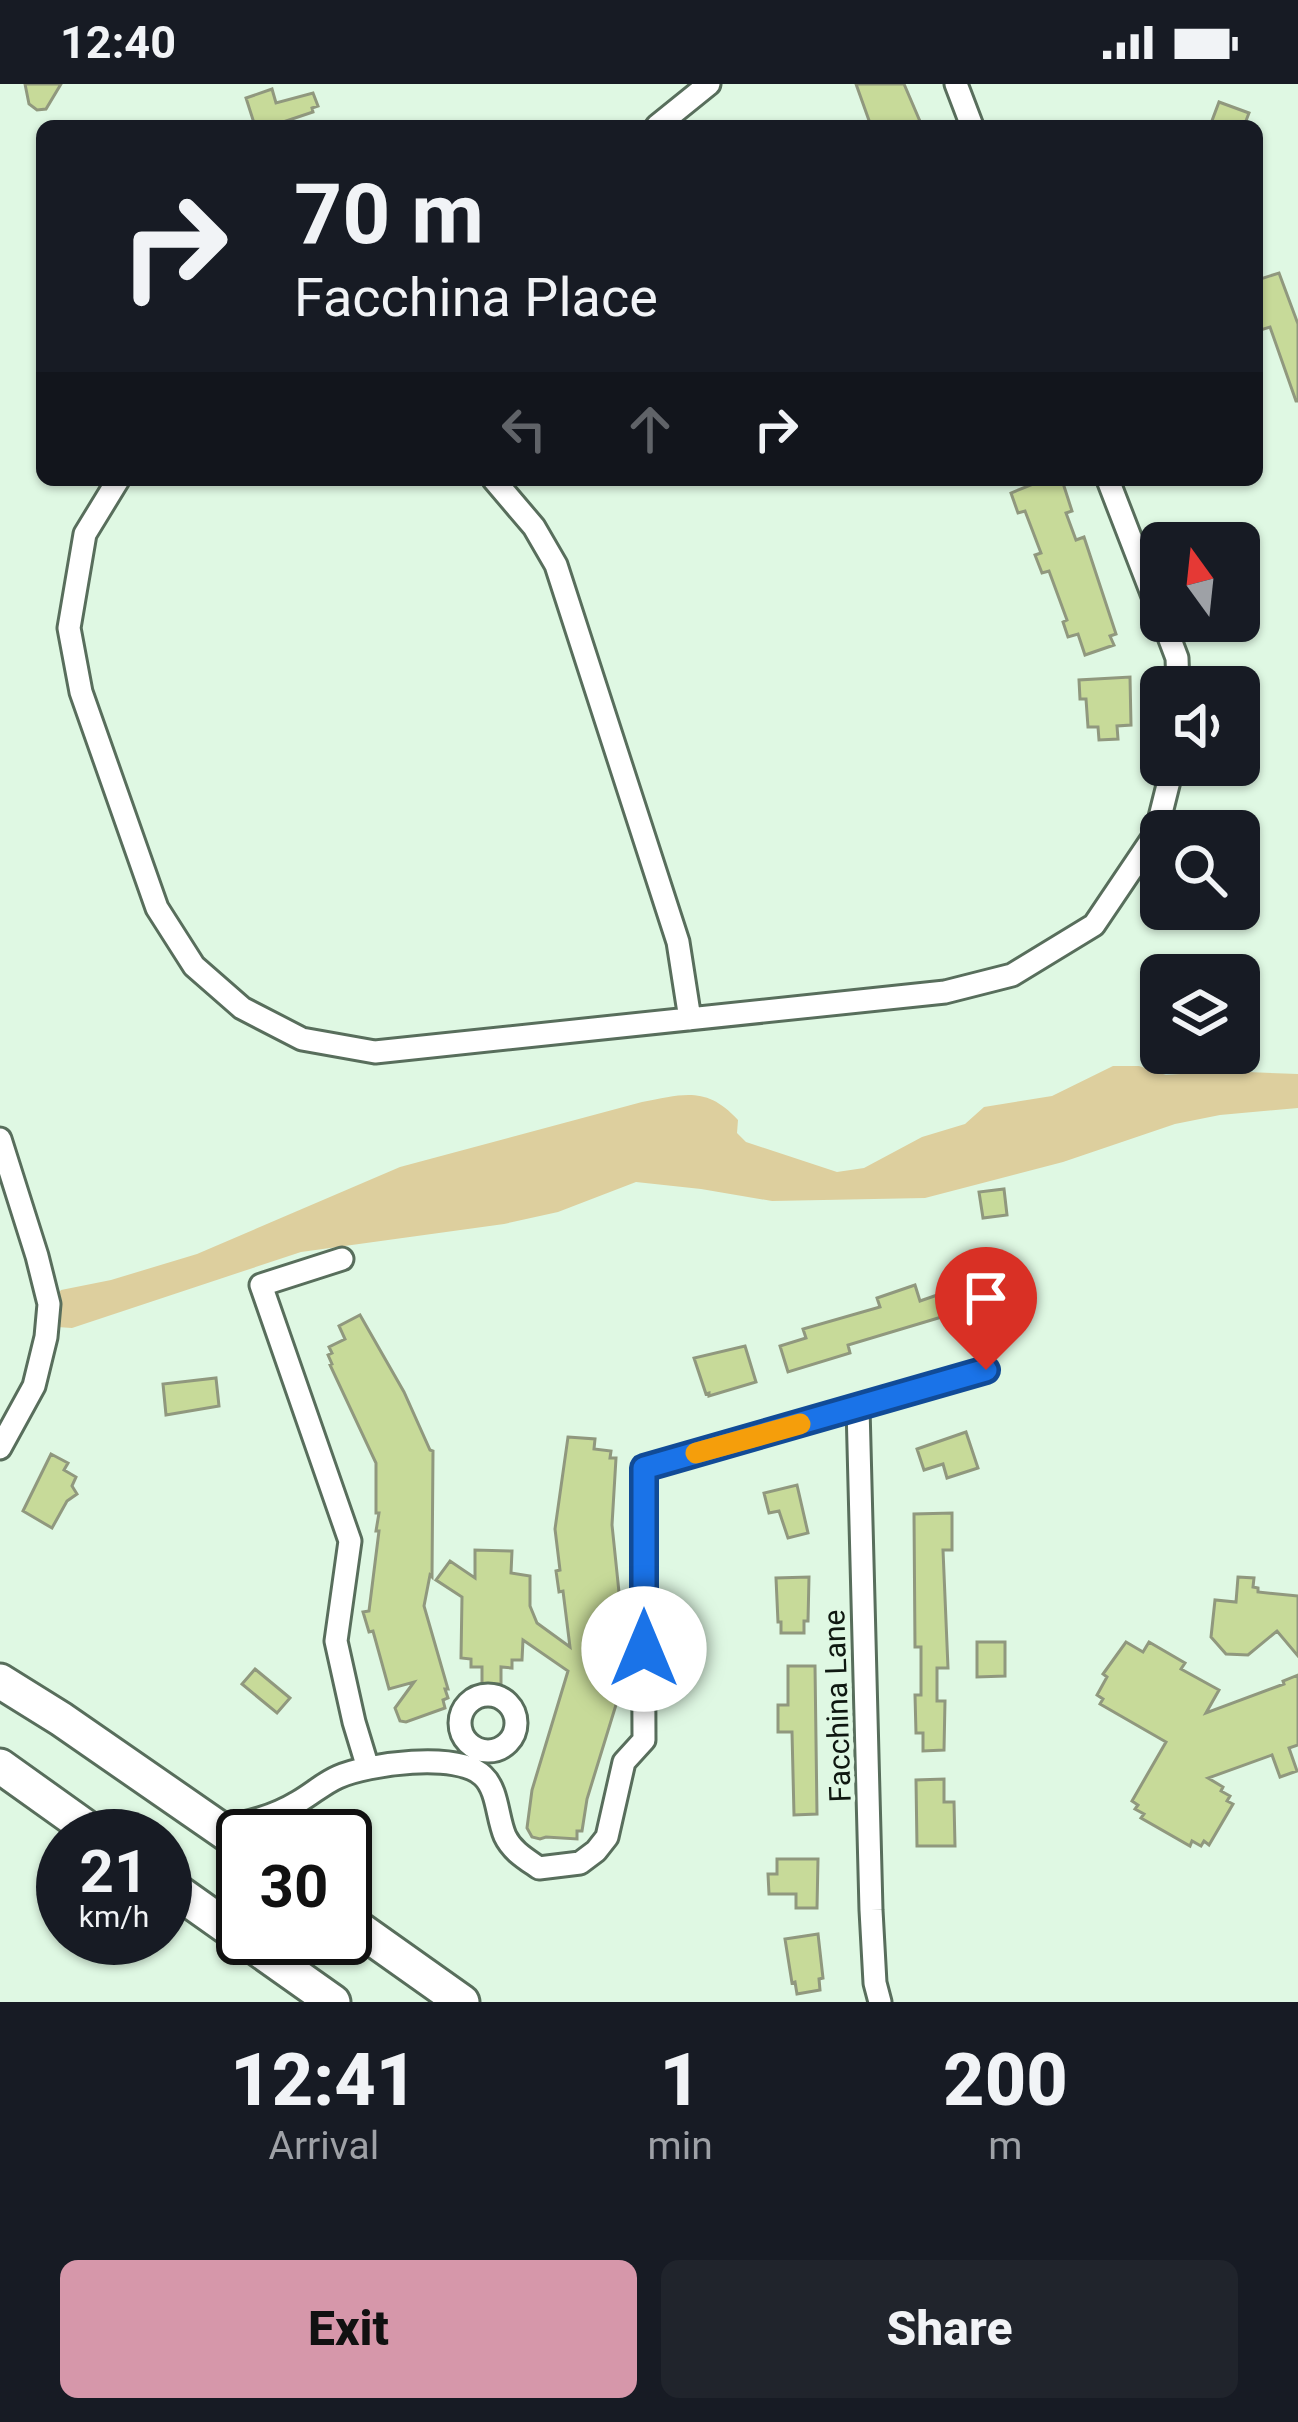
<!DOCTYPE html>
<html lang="en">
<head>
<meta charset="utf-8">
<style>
	:root { --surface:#171b24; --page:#20242c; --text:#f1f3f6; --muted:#9ea1a6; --accent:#d697aa }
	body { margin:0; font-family:Roboto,sans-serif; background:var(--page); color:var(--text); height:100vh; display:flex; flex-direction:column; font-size:45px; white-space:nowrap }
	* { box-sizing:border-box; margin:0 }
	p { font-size:39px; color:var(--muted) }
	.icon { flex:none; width:66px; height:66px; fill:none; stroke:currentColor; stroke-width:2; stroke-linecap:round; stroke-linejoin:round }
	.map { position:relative; height:1918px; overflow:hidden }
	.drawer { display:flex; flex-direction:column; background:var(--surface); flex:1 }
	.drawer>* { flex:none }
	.guide { position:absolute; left:36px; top:36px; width:1227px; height:366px; border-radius:18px; box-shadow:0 3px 9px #0004; background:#171b24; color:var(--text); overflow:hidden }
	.needle { width:78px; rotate:345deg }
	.fabs { position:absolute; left:1140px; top:438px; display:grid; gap:24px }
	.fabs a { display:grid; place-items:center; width:120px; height:120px; border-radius:18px; background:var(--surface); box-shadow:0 3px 9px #0004; font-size:60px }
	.speed { position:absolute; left:36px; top:1725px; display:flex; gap:24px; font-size:60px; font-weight:700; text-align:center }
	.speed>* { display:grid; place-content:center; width:156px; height:156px; border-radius:50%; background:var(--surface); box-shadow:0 3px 9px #0004; line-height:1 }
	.speed small { font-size:30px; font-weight:400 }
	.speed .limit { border:6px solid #111; border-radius:18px; background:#fff; color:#111 }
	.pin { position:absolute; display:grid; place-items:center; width:102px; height:102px; color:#fff; margin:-123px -51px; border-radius:50% 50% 50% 0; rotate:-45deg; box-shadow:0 0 12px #0007 }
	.pin .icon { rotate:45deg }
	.me { position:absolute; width:132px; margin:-66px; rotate:0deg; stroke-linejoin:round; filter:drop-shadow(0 0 9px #0008) }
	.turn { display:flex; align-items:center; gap:42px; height:252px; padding:0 60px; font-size:54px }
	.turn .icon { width:156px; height:156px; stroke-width:2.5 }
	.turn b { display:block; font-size:84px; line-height:102px }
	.lanes { display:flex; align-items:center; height:114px; padding:0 60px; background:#0003; justify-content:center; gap:60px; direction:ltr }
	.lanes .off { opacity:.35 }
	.eta { display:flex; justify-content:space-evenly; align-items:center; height:204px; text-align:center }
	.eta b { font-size:72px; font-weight:800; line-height:84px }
	.button { display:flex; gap:24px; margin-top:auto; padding:24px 60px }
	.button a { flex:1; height:138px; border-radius:18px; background:var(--accent); color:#111; font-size:48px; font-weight:800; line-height:138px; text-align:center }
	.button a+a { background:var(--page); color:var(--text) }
	.status { display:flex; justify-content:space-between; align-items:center; height:84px; padding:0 60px; background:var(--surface); direction:ltr }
	.status svg { height:33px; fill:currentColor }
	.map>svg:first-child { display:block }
	.green { fill:#ddcf9e }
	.building { fill:#c7da99; stroke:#90987e; stroke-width:3 }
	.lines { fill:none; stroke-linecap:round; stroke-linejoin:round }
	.street-casing { stroke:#586e5c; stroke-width:27 }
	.primary-casing { stroke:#586e5c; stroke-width:39 }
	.street { stroke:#fff; stroke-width:21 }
	.primary { stroke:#fff; stroke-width:33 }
	.route-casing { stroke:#114b97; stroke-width:30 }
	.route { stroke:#1a73e8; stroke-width:21 }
	.slow { stroke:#f59e0b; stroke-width:21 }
	.labels { text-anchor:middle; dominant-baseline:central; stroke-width:9; stroke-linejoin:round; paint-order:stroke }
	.street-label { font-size:30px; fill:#0f1811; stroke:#dff8e3 }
</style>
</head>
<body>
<div class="status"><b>12:40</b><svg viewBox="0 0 49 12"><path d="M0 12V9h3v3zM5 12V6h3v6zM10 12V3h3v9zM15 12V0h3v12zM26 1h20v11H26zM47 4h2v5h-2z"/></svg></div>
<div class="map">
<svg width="1298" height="1918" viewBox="0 0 1298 1918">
	<rect width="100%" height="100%" fill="#dff8e3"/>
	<path class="green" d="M1113,982H1139L1166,991L1222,987L1298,990V1024L1220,1031L1175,1040L1063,1078L925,1114L772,1117L701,1105L636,1098L558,1128L504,1140L301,1168L72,1244L57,1243L55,1215L61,1206L111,1196L197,1170L400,1083L642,1018C684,1010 707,1002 738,1036L737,1049L746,1058L837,1088L864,1084L922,1053L965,1040L984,1023L1052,1012Z"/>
	<path class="building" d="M25,0H61L46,25L37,26L29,20Z
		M856,0H904L922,42H871Z
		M272,5L276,19L313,9L318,22L312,24L313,28L283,38L284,42H255L246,14Z
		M1219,18L1249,29L1244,42H1210Z
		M1279,189L1298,240V317H1296L1270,243L1257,247V196Z
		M1043,396H1062L1072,427L1066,429L1076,456L1084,453L1116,550L1110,552L1114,561L1085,571L1078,550L1068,553L1063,538L1067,536L1049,487L1042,489L1035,471L1041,469L1025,427L1018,429L1011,409Z
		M1130,593L1131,641L1117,642L1118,655L1099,656L1098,643H1088L1086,615H1080L1079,596Z
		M1004,1105L1007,1131L983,1134L979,1108Z
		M992,1192L1001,1220L966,1231L965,1226L848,1261L850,1269L788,1288L780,1262L806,1254L803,1245L880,1223L877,1214L915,1201L920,1217Z
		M360,1231L404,1308L430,1366L433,1367L432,1493L430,1491L424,1522L448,1605H445L448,1614L443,1616L445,1624L406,1638L400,1637L395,1624L414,1598L389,1605L373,1547L369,1548L363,1528L369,1527L379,1447H376L379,1429H376V1379L330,1281L332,1280L328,1271L332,1269L329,1263L345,1255L339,1242Z
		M745,1262L756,1298L709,1312V1309L706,1310L694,1274Z
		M216,1294L219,1322L166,1331L163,1300Z
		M966,1348L978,1384L947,1394L943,1380L924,1386L917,1365Z
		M568,1353L595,1355L594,1365L611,1367L610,1374H616L612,1441L627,1585L587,1715L582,1747H577V1755L546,1753L540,1755L532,1753L527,1744L532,1706L568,1587L523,1556L522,1576H512V1584L501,1583V1600H482V1583H471V1575L461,1574L462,1513L436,1496L450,1477L475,1494V1466L512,1467L511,1489L530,1492V1522L537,1539L570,1563L563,1507L559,1508L556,1487L560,1486L555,1445Z
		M51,1370L68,1379L64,1386L76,1393L72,1402L77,1410L67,1417L52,1444L23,1427Z
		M797,1401L808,1449L788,1454L779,1427L769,1429L764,1409Z
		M952,1429V1466H943L948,1584H937V1617H945L944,1666L923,1667V1649H916L915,1611H921V1563H915L914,1430Z
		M809,1493L808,1537H804V1549H781V1538H778L776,1494Z
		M1238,1493L1254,1494L1253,1503L1258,1504V1508L1298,1512V1572L1277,1547L1248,1571L1226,1570L1211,1553L1215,1516L1236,1518Z
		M977,1558H1005V1592L977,1593Z
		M1126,1558L1143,1568L1149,1558L1185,1579L1181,1585L1219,1606L1206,1629L1284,1600L1283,1597L1298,1591V1661L1289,1664L1297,1687L1280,1693L1272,1671L1208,1694L1223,1703L1221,1707L1230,1712L1227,1717L1233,1720L1209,1761L1204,1757L1201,1762L1192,1757L1190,1762L1141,1734L1144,1730L1135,1725L1138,1721L1132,1717L1166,1658L1100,1620L1103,1615L1097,1611L1107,1593L1103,1590Z
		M788,1582H815L817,1730L794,1731L792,1648H778V1621H788Z
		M255,1585L290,1614L277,1629L242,1600Z
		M944,1695V1718H954L955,1762H917L916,1696Z
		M777,1775H818L817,1824H796V1810H769L768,1790H777Z
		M818,1850L823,1894L819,1895L820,1906L797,1910L795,1898L792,1899L785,1855Z"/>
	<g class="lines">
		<defs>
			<path id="street" d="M956,0L972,42
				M657,42L709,0
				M118,396L85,450L69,544L81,608L157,824L194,882L242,924L302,955L375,968L945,908L1012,891L1094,841L1156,749L1173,681
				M494,396L534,443L556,481L678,858L690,935
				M1108,396L1161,533
				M1163,537L1177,574L1178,603
				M0,1055L37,1172L49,1220L46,1253L34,1302L0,1364
				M342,1175L261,1201L350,1457L336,1557L354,1638L368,1684
				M858,1323L871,1826L875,1899L880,1918
				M460 1639a28 28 0 1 1 56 0a28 28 0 1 1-56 0Z
				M219,1744C248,1739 273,1733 298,1718C312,1710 324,1699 338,1693C367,1680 458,1667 483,1692C498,1706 497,1734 505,1752C512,1767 526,1775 539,1784L580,1779L596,1767L607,1753L624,1678L644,1656L643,1384L985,1286
				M291,1752L296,1719"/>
			<path id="primary" d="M0,1597L61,1635L243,1761
				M0,1682L98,1752
				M165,1799L333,1918
				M345,1835L462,1918"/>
		</defs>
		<use href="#street" class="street-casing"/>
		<use href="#primary" class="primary-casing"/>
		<use href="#street" class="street"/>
		<use href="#primary" class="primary"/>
	</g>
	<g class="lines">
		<defs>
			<path id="route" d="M644,1565V1384L986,1286"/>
		</defs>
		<use href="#route" class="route-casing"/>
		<use href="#route" class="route"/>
		<path class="slow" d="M696,1369L800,1340"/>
	</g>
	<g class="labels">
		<g class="street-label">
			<text transform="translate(837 1622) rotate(-92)">Facchina Lane</text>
		</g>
	</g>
</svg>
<div class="fabs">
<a><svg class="needle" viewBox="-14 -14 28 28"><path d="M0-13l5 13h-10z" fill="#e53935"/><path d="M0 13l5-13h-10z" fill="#9ea1a6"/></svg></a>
<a><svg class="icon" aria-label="sound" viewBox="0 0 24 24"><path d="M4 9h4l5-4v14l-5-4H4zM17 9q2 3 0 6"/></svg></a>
<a><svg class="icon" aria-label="search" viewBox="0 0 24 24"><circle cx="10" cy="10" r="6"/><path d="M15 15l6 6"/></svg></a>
<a><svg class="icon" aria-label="layers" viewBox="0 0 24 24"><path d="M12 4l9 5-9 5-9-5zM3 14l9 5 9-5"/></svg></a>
</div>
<div class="speed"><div>21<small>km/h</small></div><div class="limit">30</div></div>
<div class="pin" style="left:986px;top:1286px;background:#d93025"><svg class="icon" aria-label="arrive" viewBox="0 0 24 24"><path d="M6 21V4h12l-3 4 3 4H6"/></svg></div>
<svg class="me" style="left:644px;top:1565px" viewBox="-20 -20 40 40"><circle r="19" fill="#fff"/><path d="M0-13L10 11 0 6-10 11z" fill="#1a73e8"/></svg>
<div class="guide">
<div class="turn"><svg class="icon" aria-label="right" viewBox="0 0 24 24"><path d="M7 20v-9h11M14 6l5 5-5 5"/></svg><div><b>70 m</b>Facchina Place</div></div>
<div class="lanes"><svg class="icon off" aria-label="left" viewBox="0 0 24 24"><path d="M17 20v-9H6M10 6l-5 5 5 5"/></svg><svg class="icon off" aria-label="ahead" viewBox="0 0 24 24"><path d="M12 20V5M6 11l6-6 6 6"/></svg><svg class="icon" aria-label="right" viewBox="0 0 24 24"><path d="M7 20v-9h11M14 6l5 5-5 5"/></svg></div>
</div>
</div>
<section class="drawer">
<div class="eta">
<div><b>12:41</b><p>Arrival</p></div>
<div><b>1</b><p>min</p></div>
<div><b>200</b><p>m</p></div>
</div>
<div class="button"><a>Exit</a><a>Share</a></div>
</section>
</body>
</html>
